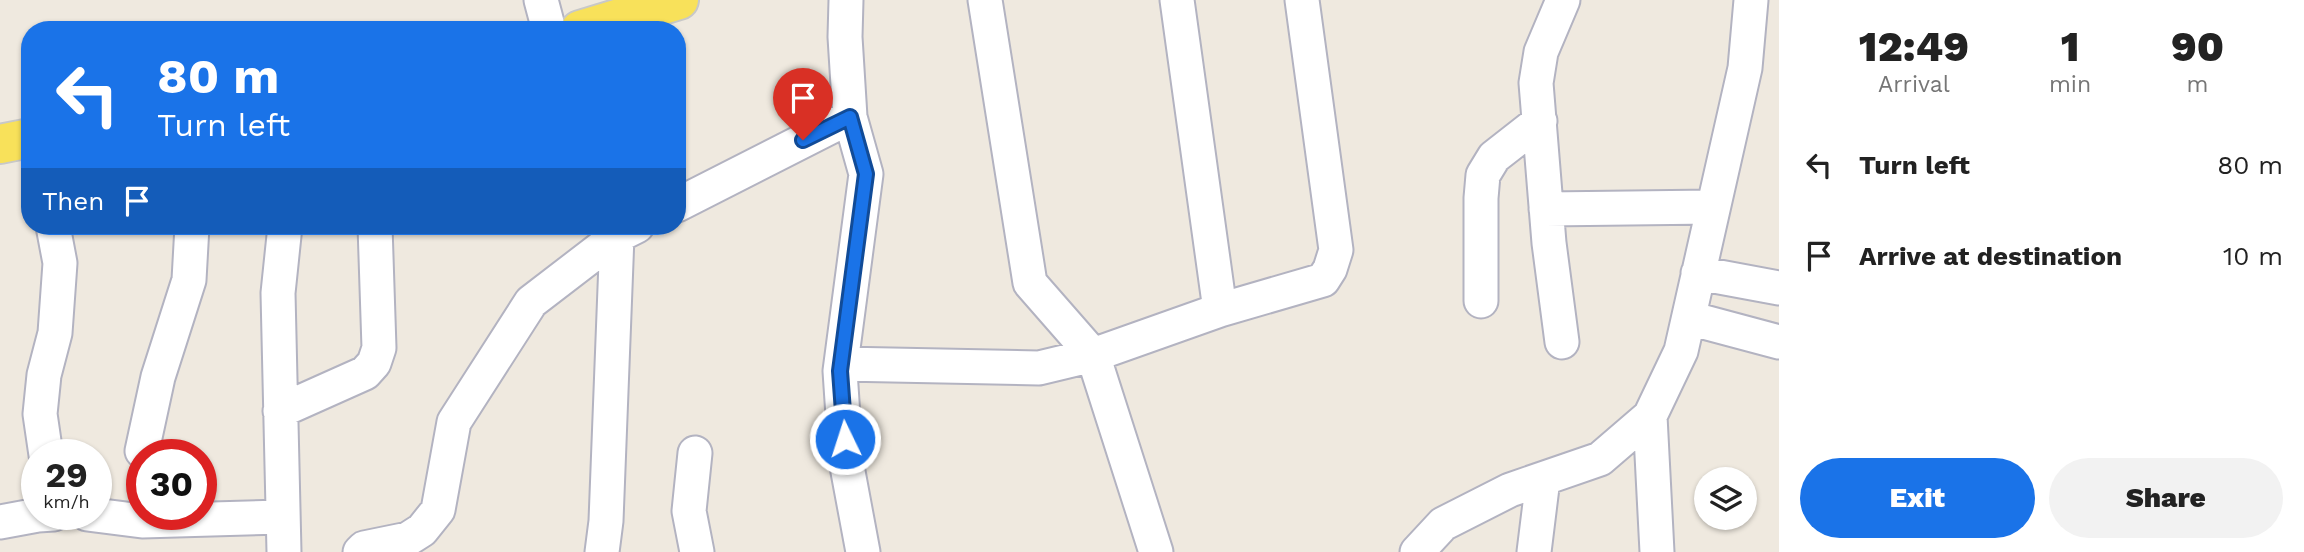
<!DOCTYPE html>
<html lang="en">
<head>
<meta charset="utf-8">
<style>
	:root { --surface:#fff; --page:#f2f2f2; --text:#222; --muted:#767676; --accent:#1a73e8 }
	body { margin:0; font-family:"Work Sans",sans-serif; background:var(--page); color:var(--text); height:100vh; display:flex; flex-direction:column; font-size:26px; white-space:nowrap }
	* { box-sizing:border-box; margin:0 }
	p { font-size:23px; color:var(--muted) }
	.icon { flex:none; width:38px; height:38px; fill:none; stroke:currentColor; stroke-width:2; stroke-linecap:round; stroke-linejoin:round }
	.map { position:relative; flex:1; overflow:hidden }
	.drawer { display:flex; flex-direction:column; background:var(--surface); width:525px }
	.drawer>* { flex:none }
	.guide { position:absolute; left:21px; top:21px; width:665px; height:214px; border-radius:28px; box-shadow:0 2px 5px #0004; background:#1a73e8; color:#fff; overflow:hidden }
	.buttons { position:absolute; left:1694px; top:467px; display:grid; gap:14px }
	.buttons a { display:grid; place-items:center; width:63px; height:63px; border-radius:50%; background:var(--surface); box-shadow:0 2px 5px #0004; font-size:35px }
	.speed { position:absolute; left:21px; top:439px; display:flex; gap:14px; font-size:35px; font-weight:700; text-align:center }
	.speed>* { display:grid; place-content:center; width:91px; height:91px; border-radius:50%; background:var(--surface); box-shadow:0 2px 5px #0004; line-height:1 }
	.speed small { font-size:18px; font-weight:400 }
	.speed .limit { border:10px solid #d22; background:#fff; color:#111 }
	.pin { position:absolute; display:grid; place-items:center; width:60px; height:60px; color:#fff; margin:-72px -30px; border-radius:50% 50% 50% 0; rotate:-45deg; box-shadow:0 0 7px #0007 }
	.pin .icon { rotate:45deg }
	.me { position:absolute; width:77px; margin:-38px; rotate:356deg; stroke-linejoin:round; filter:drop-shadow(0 0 5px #0008) }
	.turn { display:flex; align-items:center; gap:24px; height:147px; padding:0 21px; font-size:32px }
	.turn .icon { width:91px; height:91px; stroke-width:2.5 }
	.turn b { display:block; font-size:49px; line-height:60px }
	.then { display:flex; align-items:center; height:66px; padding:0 21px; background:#0003; gap:14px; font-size:26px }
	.eta { display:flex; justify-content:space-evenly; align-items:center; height:119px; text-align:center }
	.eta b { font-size:42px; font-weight:800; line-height:49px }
	.cta { display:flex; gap:14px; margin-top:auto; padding:14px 21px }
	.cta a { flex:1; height:80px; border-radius:42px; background:var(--accent); color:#fff; font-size:28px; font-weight:800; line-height:80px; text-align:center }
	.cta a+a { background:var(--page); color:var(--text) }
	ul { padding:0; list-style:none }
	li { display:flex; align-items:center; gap:21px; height:91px; padding:0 21px }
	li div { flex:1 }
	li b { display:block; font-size:26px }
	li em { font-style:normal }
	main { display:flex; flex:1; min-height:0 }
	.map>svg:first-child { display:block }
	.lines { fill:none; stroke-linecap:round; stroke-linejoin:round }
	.minor-casing { stroke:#b3b3c1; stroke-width:37 }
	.major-casing { stroke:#c8c8c8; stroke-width:42 }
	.minor { stroke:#fff; stroke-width:33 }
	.major { stroke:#f8e15a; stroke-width:38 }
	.route-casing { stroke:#114b97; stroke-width:18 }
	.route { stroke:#1a73e8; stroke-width:12 }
</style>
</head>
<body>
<main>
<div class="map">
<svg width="1779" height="552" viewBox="0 0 1779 552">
	<rect width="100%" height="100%" fill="#efe9df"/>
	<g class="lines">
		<defs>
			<path id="minor" d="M541,0L549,30
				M985,0L1030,283L1093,355L1156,552
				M1177,0L1220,310
				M850,117L866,174L840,371L846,461L863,552
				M677,205L850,117L845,37L846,0
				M1546,209L1713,207
				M1698,273L1779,288
				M1481,301V198L1483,175L1494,157L1540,121
				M1689,318L1779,342
				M1562,342L1549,243L1536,83L1541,52L1563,0
				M841,364L1039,368L1093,355L1220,310L1323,280L1330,269L1336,250L1302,0
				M280,411L365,373L374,363L379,348L375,226
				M1650,416L1657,552
				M142,451L158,377L189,280L192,226
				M695,453L689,511L697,552
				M46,455L40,414L44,375L55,333L60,263L53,226
				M87,514L142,521L283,517
				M0,522L38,515L54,514
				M284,552L278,293L285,226
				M360,552L364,548L408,539L422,530L438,510L454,422L531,302L617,236L637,226
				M602,552L606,521L617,236
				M1417,552L1443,524L1510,490L1600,459L1650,416L1681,351L1745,68L1751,0
				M1534,552L1543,479"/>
			<path id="major" d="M580,30L679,0
				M0,144L30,138"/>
		</defs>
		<use href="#minor" class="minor-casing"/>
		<use href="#major" class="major-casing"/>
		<use href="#minor" class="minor"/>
		<use href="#major" class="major"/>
	</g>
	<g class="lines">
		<defs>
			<path id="route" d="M803,140L850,117L866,174L840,371L845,439"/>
		</defs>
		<use href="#route" class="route-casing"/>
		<use href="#route" class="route"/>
	</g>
</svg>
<div class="buttons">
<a><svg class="icon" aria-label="layers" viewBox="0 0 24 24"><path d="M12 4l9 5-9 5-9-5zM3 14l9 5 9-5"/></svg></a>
</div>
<div class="speed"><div>29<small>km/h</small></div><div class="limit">30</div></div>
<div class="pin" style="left:803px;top:140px;background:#d93025"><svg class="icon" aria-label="arrive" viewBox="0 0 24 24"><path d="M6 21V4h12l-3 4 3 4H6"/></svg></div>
<svg class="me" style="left:845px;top:439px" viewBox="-20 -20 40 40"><circle r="17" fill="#1a73e8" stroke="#fff" stroke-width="3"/><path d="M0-11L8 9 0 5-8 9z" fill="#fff"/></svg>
<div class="guide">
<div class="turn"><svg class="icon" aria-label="left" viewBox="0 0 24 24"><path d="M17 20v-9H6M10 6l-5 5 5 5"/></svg><div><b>80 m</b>Turn left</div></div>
<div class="then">Then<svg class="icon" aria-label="arrive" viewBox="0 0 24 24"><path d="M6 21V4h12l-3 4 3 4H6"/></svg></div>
</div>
</div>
<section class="drawer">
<div class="eta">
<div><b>12:49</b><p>Arrival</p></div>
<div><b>1</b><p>min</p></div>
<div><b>90</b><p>m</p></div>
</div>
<ul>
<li><svg class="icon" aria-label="left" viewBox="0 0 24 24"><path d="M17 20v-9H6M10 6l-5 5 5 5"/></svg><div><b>Turn left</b></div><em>80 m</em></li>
<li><svg class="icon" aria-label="arrive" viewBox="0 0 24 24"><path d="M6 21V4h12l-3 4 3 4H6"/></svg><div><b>Arrive at destination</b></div><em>10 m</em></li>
</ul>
<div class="cta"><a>Exit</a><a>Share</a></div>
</section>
</main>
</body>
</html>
